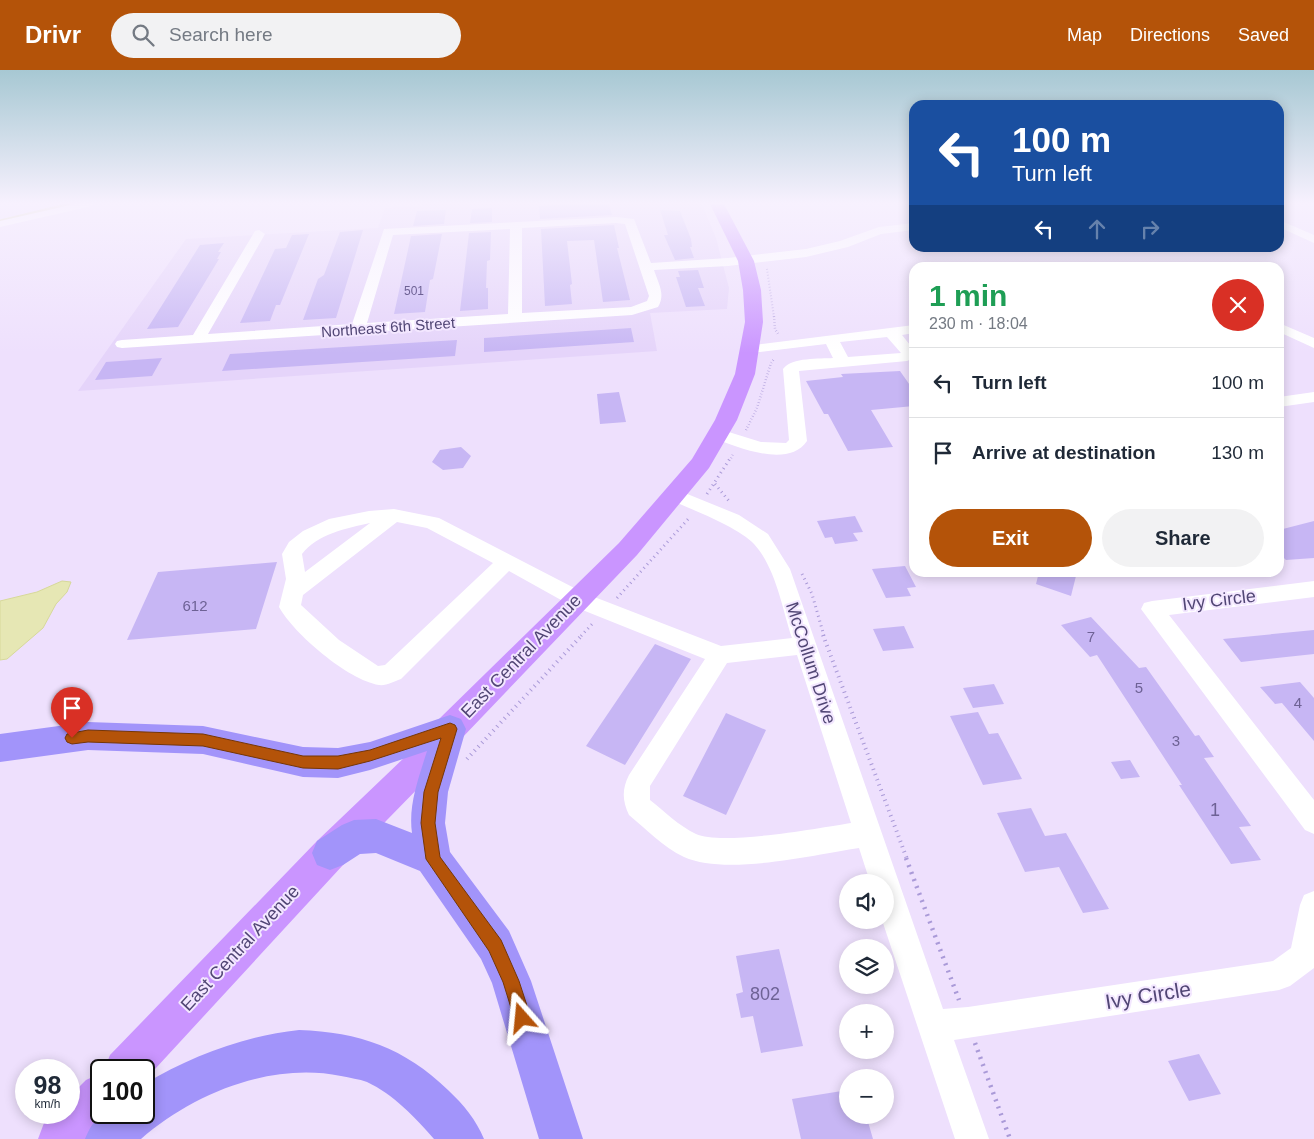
<!DOCTYPE html>
<html lang="en">
<head>
<meta charset="utf-8">
<style>
	:root { --surface:#fff; --page:#f2f2f3; --text:#1f2937; --muted:#747a83; --line:#e0e1e3; --accent:#b45309 }
	body { margin:0; font-family:Arial,sans-serif; background:var(--page); color:var(--text); height:100vh; display:flex; flex-direction:column; font-size:19px; white-space:nowrap }
	* { box-sizing:border-box; margin:0 }
	p { font-size:16px; color:var(--muted) }
	.icon { flex:none; width:28px; height:28px; fill:none; stroke:currentColor; stroke-width:2; stroke-linecap:round; stroke-linejoin:round }
	.map { position:relative; flex:1; overflow:hidden }
	.panel { position:absolute; left:909px; top:192px; width:375px; height:315px; display:flex; flex-direction:column; background:var(--surface); border-radius:15px; box-shadow:0 2px 12px #0003 }
	.panel>* { flex:none }
	.guide { position:absolute; left:909px; top:30px; width:375px; height:152px; border-radius:15px; box-shadow:0 2px 12px #0003; background:#1a4fa0; color:#fff; overflow:hidden }
	.tools { position:absolute; left:839px; top:804px; display:grid; gap:10px }
	.tools a { display:grid; place-items:center; width:55px; height:55px; border-radius:50%; background:var(--surface); box-shadow:0 2px 12px #0003; font-size:25px }
	.speed { position:absolute; left:15px; top:989px; display:flex; gap:10px; font-size:25px; font-weight:700; text-align:center }
	.speed>* { display:grid; place-content:center; width:65px; height:65px; border-radius:50%; background:var(--surface); box-shadow:0 2px 12px #0003; line-height:1 }
	.speed small { font-size:12px; font-weight:400 }
	.speed .limit { border:2px solid #111; border-radius:8px; background:#fff; color:#111 }
	.pin { position:absolute; display:grid; place-items:center; width:42px; height:42px; color:#fff; margin:-51px -21px; border-radius:50% 50% 50% 0; rotate:-45deg; box-shadow:0 0 5px #0007 }
	.pin .icon { rotate:45deg }
	.me { position:absolute; width:55px; margin:-28px; rotate:342deg; stroke-linejoin:round; filter:drop-shadow(0 0 4px #0008) }
	.turn { display:flex; align-items:center; gap:18px; height:105px; padding:0 20px; font-size:22px }
	.turn .icon { width:65px; height:65px; stroke-width:2.5 }
	.turn b { display:block; font-size:35px; line-height:42px }
	.lanes { display:flex; align-items:center; height:48px; padding:0 20px; background:#0003; justify-content:center; gap:25px; direction:ltr }
	.lanes .off { opacity:.35 }
	.round { display:grid; place-items:center; flex:none; width:52px; height:52px; border-radius:26px; background:var(--page) }
	.summary { display:flex; align-items:center; justify-content:space-between; height:85px; padding:0 20px }
	h1 { font-size:30px; font-weight:800; line-height:38px; color:#1e9e55 }
	.cta { display:flex; gap:10px; margin-top:auto; padding:10px 20px }
	.cta a { flex:1; height:58px; border-radius:30px; background:var(--accent); color:#fff; font-size:20px; font-weight:800; line-height:58px; text-align:center }
	.cta a+a { background:var(--page); color:var(--text) }
	ul { padding:0; list-style:none }
	li { display:flex; align-items:center; gap:15px; height:70px; padding:0 20px; border-top:1px solid var(--line) }
	li div { flex:1 }
	li b { display:block; font-size:19px }
	li em { font-style:normal }
	header { display:flex; align-items:center; gap:30px; box-sizing:border-box; height:70px; padding:0 25px; background:var(--accent); color:#fff }
	header strong { font-size:24px }
	nav { display:flex; gap:28px; margin-inline-start:auto; font-size:18px }
	.search { width:350px; height:45px; background:var(--page); display:flex; align-items:center; gap:12px; box-sizing:border-box; padding:0 18px; border-radius:28px; color:var(--muted); font-size:19px }
	.map>svg:first-child { display:block }
	.residential { fill:#e5d4fa }
	.water { fill:#e6e7b4; stroke:#d7d99a }
	.lines { fill:none; stroke-linecap:round; stroke-linejoin:round }
	.stream { stroke:#d7d99a; stroke-width:3 }
	.building { fill:#c7b6f4 }
	.path-far4 { stroke:#aa9ad8; stroke-width:2; stroke-dasharray:0.5 2.5; stroke-linecap:butt }
	.path-far3 { stroke:#aa9ad8; stroke-width:2.5; stroke-dasharray:0.5 2.5; stroke-linecap:butt }
	.path-far2 { stroke:#aa9ad8; stroke-width:3; stroke-dasharray:1 4; stroke-linecap:butt }
	.path-far1 { stroke:#aa9ad8; stroke-width:4; stroke-dasharray:1 4.5; stroke-linecap:butt }
	.path { stroke:#aa9ad8; stroke-width:4.5; stroke-dasharray:2 5.5; stroke-linecap:butt }
	.minor { fill:#fff; fill-rule:evenodd }
	.major { fill:#ca95ff; fill-rule:evenodd }
	.highway { fill:#a294fa; fill-rule:evenodd }
	.route { fill:#b45309; stroke:#753606 }
	.labels { text-anchor:middle; dominant-baseline:central; stroke-width:4; stroke-linejoin:round; paint-order:stroke }
	.far-number-label { font-size:12px; fill:#6e6295 }
	.far-street-label { font-size:15px; fill:#514675; stroke:#f3e7ff }
	.number-label { font-size:15px; fill:#6e6295 }
	.street-label { font-size:18px; fill:#514675; stroke:#f3e7ff }
	.near-number-label { font-size:18px; fill:#6e6295 }
	.near-street-label { font-size:21px; fill:#514675; stroke:#f3e7ff }
</style>
</head>
<body>
<header>
<strong>Drivr</strong>
<div class="search"><svg class="icon" aria-label="search" viewBox="0 0 24 24"><circle cx="10" cy="10" r="6"/><path d="M15 15l6 6"/></svg>Search here</div>
<nav><a>Map</a><a>Directions</a><a>Saved</a></nav>
</header>
<div class="map">
<svg width="1314" height="1069" viewBox="0 0 1314 1069">
	<rect width="100%" height="100%" fill="#eee0fd"/>
	<path class="residential" d="M422,134H702L716,168L729,218L727,239L650,243L657,281L78,321L186,169L378,158L385,138L421,136Z"/>
	<path class="water" d="M62,511L71,512L67,522L56,534L43,558L7,589L0,590V531L37,522Z"/>
	<g class="lines">
		<path class="stream" d="M0,151L69,134"/>
	</g>
	<path class="building" d="M575,134H609L612,145L540,149L539,136Z
		M492,138V152L470,153L472,139Z
		M446,140L444,154L413,156L417,141Z
		M660,140L680,141L691,169L692,177H690L694,188L675,190L664,165H668Z
		M614,155L619,178H617L630,230L603,232L594,170L567,171L572,214L570,215L572,234L545,236L541,159Z
		M363,160L336,248L303,250L318,209L324,205L340,162Z
		M491,162L490,190L487,191L486,218H488V239L460,241L469,163Z
		M309,164L280,235H276L270,251L240,253L275,179L286,178L292,165Z
		M442,164L433,209L430,210L425,242L394,244L411,166Z
		M224,173L218,182H221L217,189H219L178,257L147,259L200,175Z
		M698,200L704,218H698L705,236L686,237L676,207H680L678,201Z
		M631,258L634,272L484,282V268Z
		M457,270L455,286L222,301L230,284Z
		M162,288L152,306L95,310L106,292Z
		M900,301L914,321V336L871,340L893,377L848,381L828,344H824L806,311L843,307L841,304Z
		M619,322L626,352L600,354L597,324Z
		M461,377L471,386L463,398L443,400L432,392L440,380Z
		M855,446L863,462L853,463L858,471L835,474L832,467L825,468L817,451Z
		M1314,451V488L1286,490L1279,483V460Z
		M277,492L256,559L127,570L158,502Z
		M905,496L916,517L907,518L911,526L886,528L872,499Z
		M1039,502H1077L1071,526L1036,514Z
		M1091,547L1139,598L1146,597L1195,666L1199,665L1214,687L1204,688L1251,756L1239,757L1261,790L1231,794L1179,715H1182L1097,585L1090,587L1061,555Z
		M904,556L914,578L883,581L873,559Z
		M1314,560V584L1241,592L1223,569Z
		M655,574L691,589L625,695L586,676Z
		M1300,612L1314,628V671L1282,633L1275,634L1260,617Z
		M994,614L1004,634L973,638L963,618Z
		M978,642L989,664L998,663L1022,709L983,715L950,646Z
		M726,643L766,660L726,745L683,726Z
		M1130,690L1140,707L1121,709L1111,692Z
		M1031,738L1045,766L1066,763L1109,839L1083,843L1059,797L1025,802L997,743Z
		M779,879L803,976L761,983L753,946L741,948L736,924L743,922L736,886Z
		M1199,984L1221,1024L1189,1031L1168,991Z
		M848,1020V1045H866L873,1069H801L792,1029Z"/>
	<g class="lines">
		<path class="path-far4" d="M767,199L774,247"/>
		<path class="path-far3" d="M774,246L775,259L778,264
			M746,360L757,338L771,293L774,289
			M731,388L734,383"/>
		<path class="path-far2" d="M715,414L729,431
			M707,424L731,387
			M802,504L812,524L824,566
			M617,528L690,447
			M581,566L594,552"/>
		<path class="path-far1" d="M823,565L907,789
			M467,689L582,565"/>
		<path class="path" d="M906,788L959,930
			M975,973L1010,1069"/>
		<path class="minor" d="M75,134H94L92,136L0,157V151Z
			M616,147L634,149L651,193L728,188L806,179L840,171L879,157L914,153V160L881,164L848,177L806,187L728,196L654,200C658,213 666,224 658,237L632,245L122,278L117,277L115,274L117,271L122,270L193,265L255,161L259,160L265,164L208,264L352,254L384,159ZM616,153L625,154L649,226L647,231L631,237L522,243V158ZM510,159L508,244L367,253L393,165Z
			M1279,150L1314,165V173L1279,157Z
			M1279,253L1314,268V278L1279,262Z
			M914,255V263L902,265L914,280V288L907,291L799,301L807,371C788,399 738,377 713,368L711,364L713,360L719,359L761,372L786,373L789,370L783,299C792,287 820,289 833,288L826,274L751,283L746,282L744,279L746,276ZM887,267L901,283L848,287L840,272Z
			M1314,322V332L1279,337V327Z
			M675,419L739,445L768,464L790,499L943,939L968,937L1273,891L1291,878L1300,835L1304,825L1314,821V898L1290,916L1279,920L954,970L989,1069H955L882,850H885V812H870L859,778C813,785 726,806 684,787C663,777 646,759 629,745C622,730 622,719 629,705L705,589L570,535L509,501L401,609C395,611 386,616 379,615C348,610 294,564 279,537L286,509L282,484L289,472L303,461L329,449L369,441L394,439L439,448L584,523L721,576L792,568C782,538 776,498 754,474C738,457 691,439 668,429L666,425L668,421ZM397,452L427,458L493,493L385,595L378,596L339,570L301,535L303,525ZM370,453L305,502L302,484C317,464 347,458 370,453ZM797,585L851,753C820,758 721,776 696,764C679,756 664,741 650,730V716L727,593Z
			M1314,511V527L1169,545L1314,730V764L1305,760L1141,539L1144,533L1152,531Z"/>
		<path class="major" d="M710,134H724L754,191L761,220L763,252L755,304L737,350L709,398L637,485L461,669L430,706L343,795L144,1011V1000H104L110,985L317,771L406,686L439,649L619,473L692,389L715,350L735,304L745,252L743,220L738,191Z
			M101,1003V1042H114L90,1069H38L44,1053L54,1042H69V1027L86,1010Z"/>
		<path class="highway" d="M450,645L461,649L466,659L448,722L445,753L450,782L509,861L531,911L583,1069H539L492,913L481,889L420,801L376,783L360,784L343,795L330,800L317,795L312,783L317,771L342,755L354,750L376,749L412,763C408,735 419,707 427,681L370,700L338,708L303,707L203,684L88,680L0,692V664L88,652L203,656L303,677L338,678L370,672Z
			M299,960C359,962 405,978 448,1020C464,1035 476,1050 484,1069H434C416,1048 393,1024 367,1012C359,1009 350,1008 341,1006C271,992 194,1023 141,1069H85C99,1035 112,1042 144,1042V1014C192,986 243,966 299,960Z"/>
	</g>
	<linearGradient id="sky" x2="0" y2="1"><stop stop-color="#a7c8d3"/><stop offset="0.47" stop-color="#f7f1fe"/><stop offset="1" stop-color="#f7f1fe" stop-opacity="0"/></linearGradient>
	<rect width="1314" height="283" fill="url(#sky)"/>
	<path class="route" d="M450,653L455,655L457,659L438,722L435,753L440,787L501,870L519,911L531,948L528,954L522,956L516,954L503,912L489,881L426,789L421,753L424,722L441,668L370,691L338,699L303,698L203,676L88,672L72,674L67,672L65,668L67,664L88,660L203,664L303,686H338L370,680Z"/>
	<g class="labels">
		<g class="far-number-label">
			<text x="414" y="221">501</text>
		</g>
		<g class="far-street-label">
			<text transform="translate(388 257) rotate(-4)">Northeast 6th Street</text>
		</g>
		<g class="number-label">
			<text x="195" y="535">612</text>
			<text x="1091" y="566">7</text>
			<text x="1139" y="617">5</text>
			<text x="1298" y="632">4</text>
			<text x="1176" y="670">3</text>
		</g>
		<g class="street-label">
			<text transform="translate(1219 530) rotate(-7)">Ivy Circle</text>
			<text transform="translate(521 586) rotate(-46)">East Central Avenue</text>
			<text transform="translate(811 593) rotate(72)">McCollum Drive</text>
			<text transform="translate(240 878) rotate(-47)">East Central Avenue</text>
		</g>
		<g class="near-number-label">
			<text x="1215" y="740">1</text>
			<text x="765" y="924">802</text>
		</g>
		<g class="near-street-label">
			<text transform="translate(1148 925) rotate(-9)">Ivy Circle</text>
		</g>
	</g>
</svg>
<div class="tools">
<a><svg class="icon" aria-label="sound" viewBox="0 0 24 24"><path d="M4 9h4l5-4v14l-5-4H4zM17 9q2 3 0 6"/></svg></a>
<a><svg class="icon" aria-label="layers" viewBox="0 0 24 24"><path d="M12 4l9 5-9 5-9-5zM3 14l9 5 9-5"/></svg></a>
<a>+</a>
<a>−</a>
</div>
<div class="speed"><div>98<small>km/h</small></div><div class="limit">100</div></div>
<div class="pin" style="left:72px;top:668px;background:#d93025"><svg class="icon" aria-label="arrive" viewBox="0 0 24 24"><path d="M6 21V4h12l-3 4 3 4H6"/></svg></div>
<svg class="me" style="left:522px;top:948px" viewBox="-20 -20 40 40"><path d="M0-17L14 15 0 8-14 15z" fill="#b45309" stroke="#fff" stroke-width="4"/></svg>
<div class="guide">
<div class="turn"><svg class="icon" aria-label="left" viewBox="0 0 24 24"><path d="M17 20v-9H6M10 6l-5 5 5 5"/></svg><div><b>100 m</b>Turn left</div></div>
<div class="lanes"><svg class="icon" aria-label="left" viewBox="0 0 24 24"><path d="M17 20v-9H6M10 6l-5 5 5 5"/></svg><svg class="icon off" aria-label="ahead" viewBox="0 0 24 24"><path d="M12 20V5M6 11l6-6 6 6"/></svg><svg class="icon off" aria-label="right" viewBox="0 0 24 24"><path d="M7 20v-9h11M14 6l5 5-5 5"/></svg></div>
</div>
<section class="panel">
<div class="summary"><div><h1>1 min</h1><p>230 m · 18:04</p></div><a class="round" style="background:#d93025;color:#fff"><svg class="icon" aria-label="close" viewBox="0 0 24 24"><path d="M6 6l12 12M18 6L6 18"/></svg></a></div>
<ul>
<li><svg class="icon" aria-label="left" viewBox="0 0 24 24"><path d="M17 20v-9H6M10 6l-5 5 5 5"/></svg><div><b>Turn left</b></div><em>100 m</em></li>
<li><svg class="icon" aria-label="arrive" viewBox="0 0 24 24"><path d="M6 21V4h12l-3 4 3 4H6"/></svg><div><b>Arrive at destination</b></div><em>130 m</em></li>
</ul>
<div class="cta"><a>Exit</a><a>Share</a></div>
</section>
</div>
</body>
</html>
